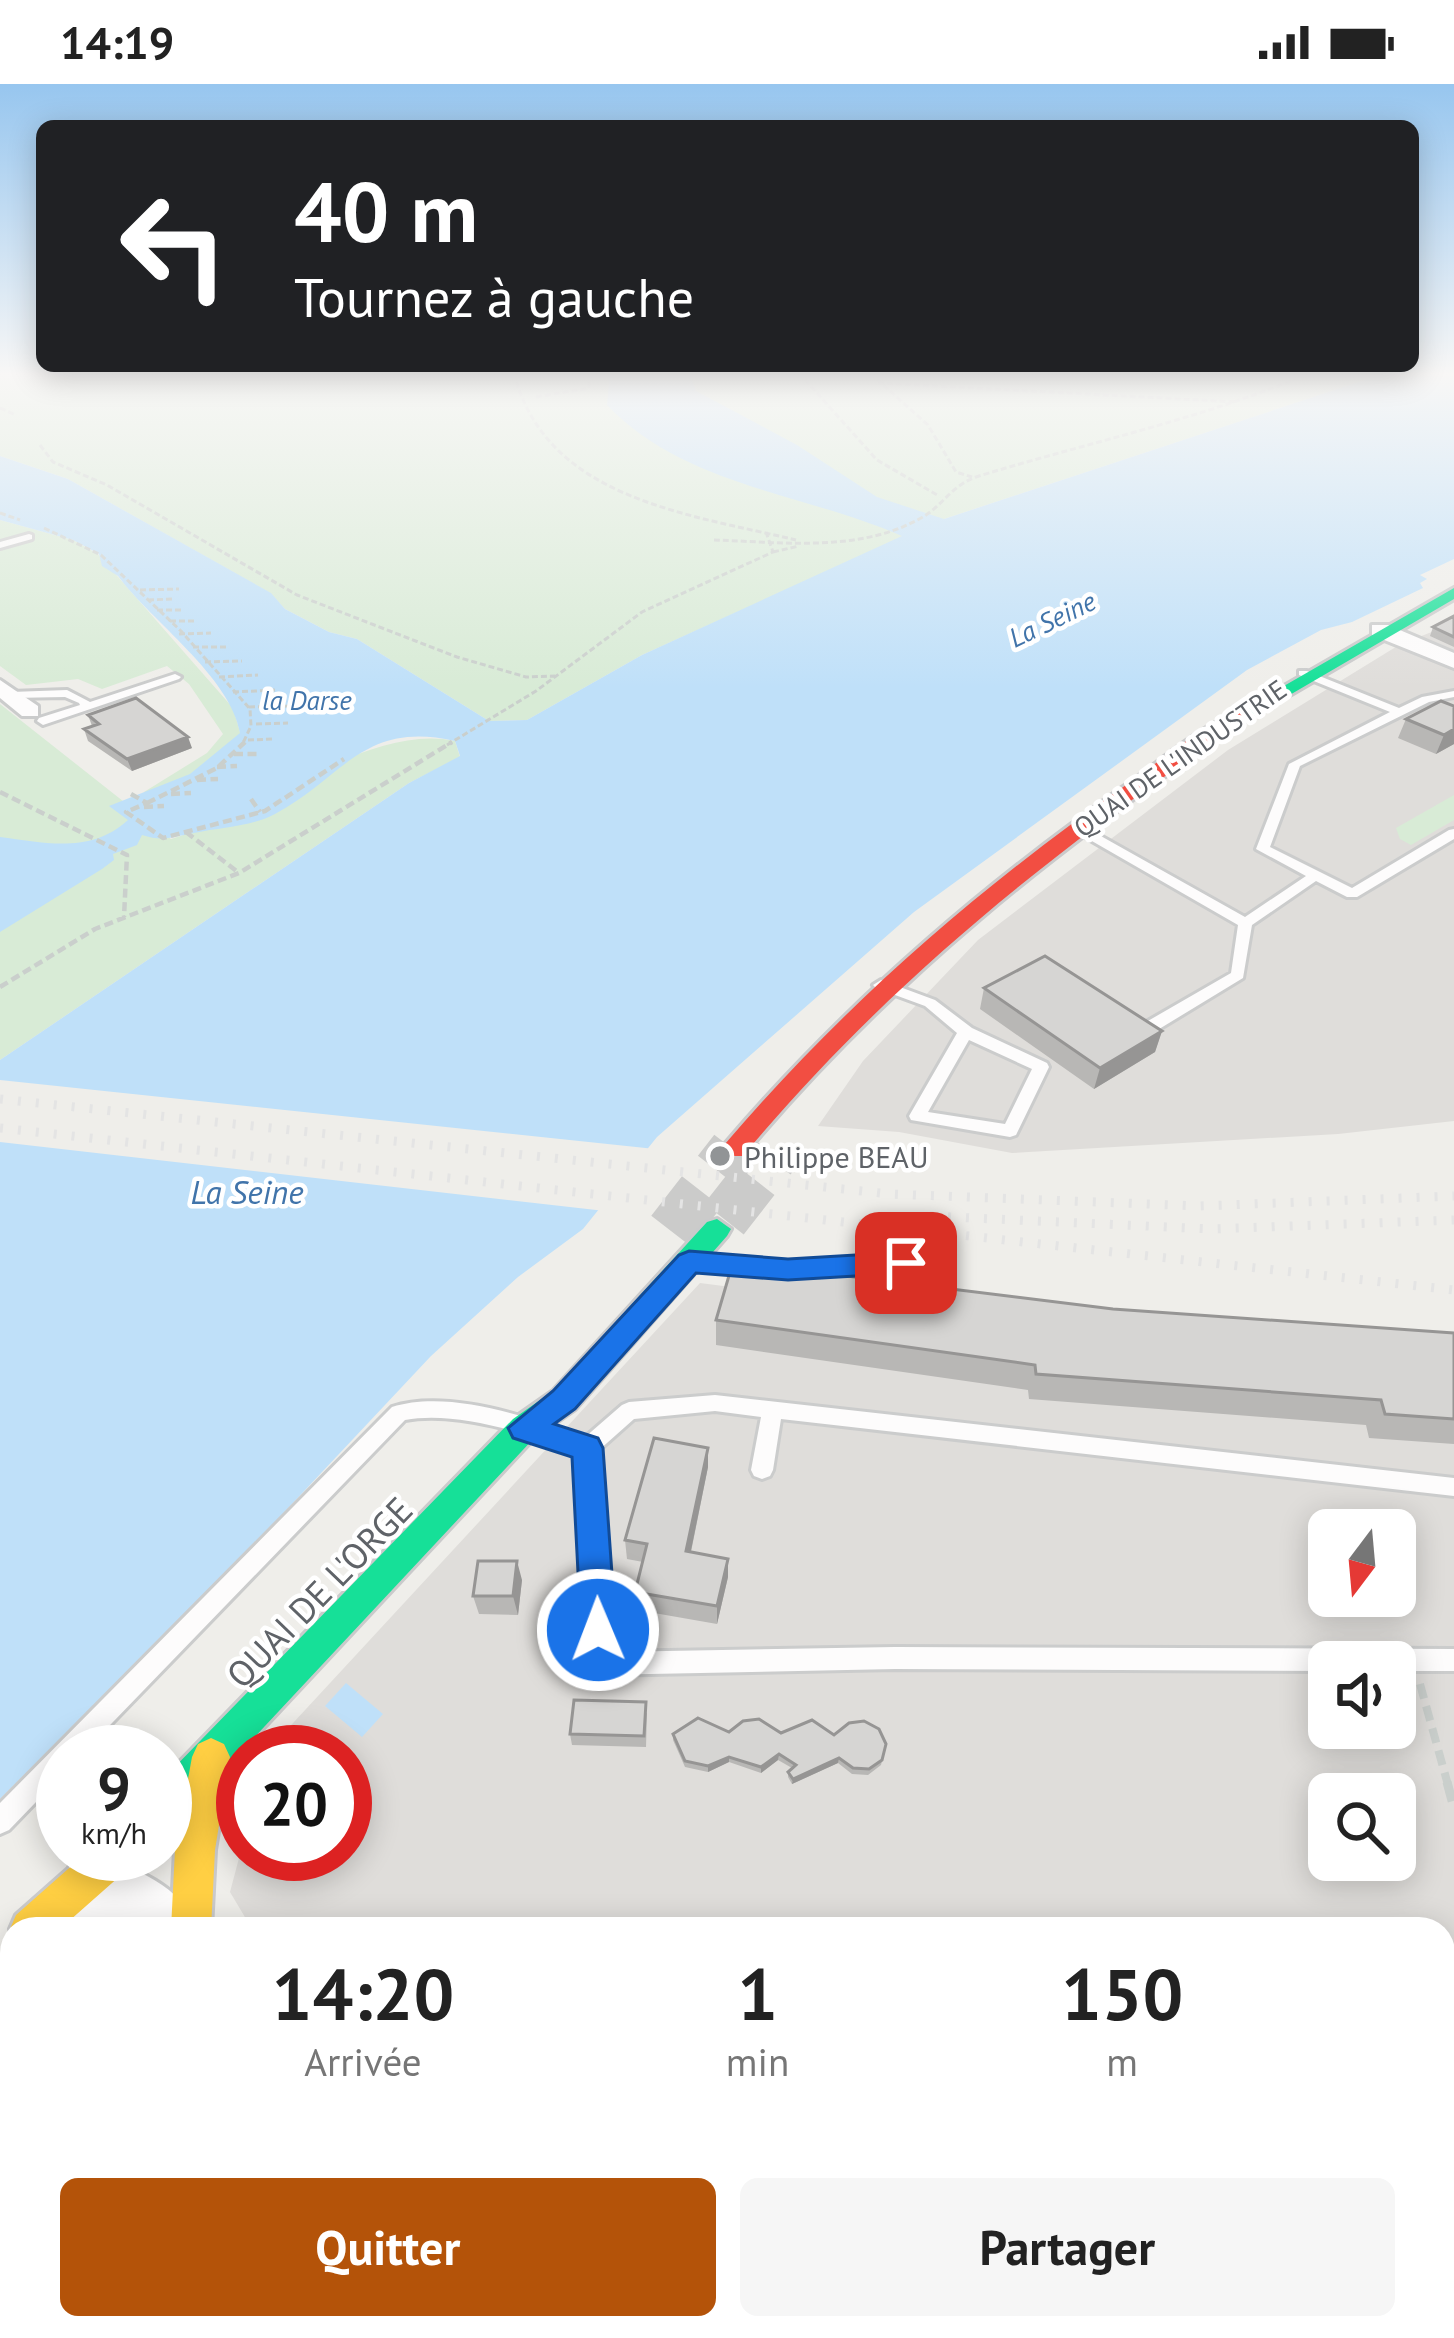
<!DOCTYPE html>
<html lang="fr">
<head>
<meta charset="utf-8">
<style>
	:root { --surface:#fff; --page:#f6f6f6; --text:#222; --muted:#767676; --accent:#b45309 }
	body { margin:0; font-family:"PT Sans",sans-serif; background:var(--page); color:var(--text); height:100vh; display:flex; flex-direction:column; font-size:45px; white-space:nowrap }
	* { box-sizing:border-box; margin:0 }
	p { font-size:39px; color:var(--muted) }
	.icon { flex:none; width:66px; height:66px; fill:none; stroke:currentColor; stroke-width:2; stroke-linecap:round; stroke-linejoin:round }
	.map { position:relative; flex:1; overflow:hidden }
	.panel { position:absolute; left:0px; top:1833px; width:1455px; height:423px; display:flex; flex-direction:column; background:var(--surface); border-radius:36px 36px 0 0; box-shadow:0 6px 30px #0003 }
	.panel>* { flex:none }
	.top-card { position:absolute; left:36px; top:36px; width:1383px; height:252px; border-radius:18px; box-shadow:0 6px 30px #0003; background:#202124; color:#fff; overflow:hidden }
	.needle { width:78px; rotate:196deg }
	.fabs { position:absolute; left:1308px; top:1425px; display:grid; gap:24px }
	.fabs a { display:grid; place-items:center; width:108px; height:108px; border-radius:18px; background:var(--surface); box-shadow:0 6px 30px #0003; font-size:60px }
	.speed { position:absolute; left:36px; top:1641px; display:flex; gap:24px; font-size:60px; font-weight:700; text-align:center }
	.speed>* { display:grid; place-content:center; width:156px; height:156px; border-radius:50%; background:var(--surface); box-shadow:0 6px 30px #0003; line-height:1 }
	.speed small { font-size:30px; font-weight:400 }
	.speed .limit { border:18px solid #d22; background:#fff; color:#111 }
	.pin { position:absolute; display:grid; place-items:center; width:102px; height:102px; color:#fff; margin:-51px; border-radius:24px; box-shadow:0 6px 18px #0006 }
	.me { position:absolute; width:132px; margin:-66px; rotate:359deg; stroke-linejoin:round; filter:drop-shadow(0 0 9px #0008) }
	.turn { display:flex; align-items:center; gap:42px; height:252px; padding:0 60px; font-size:54px }
	.turn .icon { width:156px; height:156px; stroke-width:2.5 }
	.turn b { display:block; font-size:84px; line-height:102px }
	.eta { display:flex; justify-content:space-evenly; align-items:center; height:204px; text-align:center }
	.eta b { font-size:72px; font-weight:800; line-height:84px }
	.action { display:flex; gap:24px; margin-top:auto; padding:24px 60px }
	.action a { flex:1; height:138px; border-radius:18px; background:var(--accent); color:#fff; font-size:48px; font-weight:800; line-height:138px; text-align:center }
	.action a+a { background:var(--page); color:var(--text) }
	.status { display:flex; justify-content:space-between; align-items:center; height:84px; padding:0 60px; background:var(--surface); direction:ltr }
	.status svg { height:33px; fill:currentColor }
	.map>svg:first-child { display:block }
	.industrial { fill:#dfddda; fill-rule:evenodd }
	.green { fill:#d8ebd6 }
	.water { fill:#bfe0f9 }
	.pier { fill:#efeeea }
	.lines { fill:none; stroke-linecap:round; stroke-linejoin:round }
	.secondary-tunnel { stroke:#cbcbca; stroke-width:50; stroke-dasharray:50 26; stroke-linecap:butt }
	.lane-casing { stroke:#cbcccc; stroke-width:6 }
	.street-casing { stroke:#cbcccc; stroke-width:6 }
	.fast-casing { stroke:#cacacb; stroke-width:6 }
	.slow-casing { stroke:#cacacb; stroke-width:6 }
	.jam-casing { stroke:#cacacb; stroke-width:6 }
	.path-far3 { stroke:#cacfcc; stroke-width:3; stroke-dasharray:6 3; stroke-linecap:butt }
	.path-far2 { stroke:#cacfcc; stroke-width:4.5; stroke-dasharray:9 4.5; stroke-linecap:butt }
	.path-far1 { stroke:#cacfcc; stroke-width:8; stroke-dasharray:15 8; stroke-linecap:butt }
	.path { stroke:#cacfcc; stroke-width:9; stroke-dasharray:20 9; stroke-linecap:butt }
	.lane { fill:#fdfcfc; fill-rule:evenodd }
	.street { fill:#fdfcfc; fill-rule:evenodd }
	.fast { fill:#16e098; fill-rule:evenodd }
	.slow { fill:#ffcf43; fill-rule:evenodd }
	.jam { fill:#f24e42; fill-rule:evenodd }
	.rail { stroke:#e4e4e4; stroke-width:9; stroke-dasharray:3 15; stroke-linecap:butt }
	.wall { fill:#b8b7b5 }
	.shaded-wall { fill:#969594 }
	.building { fill:#d6d5d3; stroke:#969594; stroke-width:3 }
	.route { fill:#1a73e8; stroke:#114b97; stroke-width:3 }
	.poi-dot { fill:#919496; stroke:#fff; stroke-width:4.5 }
	.labels { text-anchor:middle; dominant-baseline:central; stroke-width:9; stroke-linejoin:round; paint-order:stroke }
	.far-water-label { font-size:27px; font-style:italic; fill:#4174aa; stroke:#fff }
	.far-street-label { font-size:27px; fill:#5f6368; stroke:#fff }
	.poi-label { font-size:30px; fill:#5f6368; stroke:#fff; text-anchor:start }
	.water-label { font-size:33px; font-style:italic; fill:#4174aa; stroke:#fff }
	.near-street-label { font-size:36px; fill:#5f6368; stroke:#fff }
</style>
</head>
<body>
<div class="status"><b>14:19</b><svg viewBox="0 0 49 12"><path d="M0 12V9h3v3zM5 12V6h3v6zM10 12V3h3v9zM15 12V0h3v12zM26 1h20v11H26zM47 4h2v5h-2z"/></svg></div>
<div class="map">
<svg width="1454" height="2254" viewBox="0 0 1454 2254">
	<rect width="100%" height="100%" fill="#efeeea"/>
	<path class="industrial" d="M1454,539V1037L1338,1050L1012,1069L899,1048L818,1042L863,977L978,856L1228,666L1399,561Z
		M700,1199L1104,1251L1454,1277V1877L1443,1876V1845H252L230,1808L243,1759V1770H345V1668L269,1665ZM1329,1446H1395V1512H1329ZM1329,1578H1395V1644H1329ZM1329,1710H1395V1776H1329Z"/>
	<path class="green" d="M0,289H1386L944,435L642,571L527,636L489,637L357,555L329,548L285,525L270,509L68,395L0,372Z
		M0,436L73,456L98,470L233,624L242,655L209,682L150,714L144,708L207,669L223,650L189,600L167,582L102,605L78,595L26,601L0,582Z
		M0,620L171,755C257,730 370,638 455,657L460,673L409,699L0,976Z
		M1454,711V736L1411,761L1400,755L1396,744Z"/>
	<path class="water" d="M610,289H689L696,307L797,361L877,413L944,435L1386,289H1454V475L1420,491L1427,495L1420,499L1423,504L1352,538L1321,546L1247,586L914,828L657,1053L583,1145L518,1193L431,1272L246,1469L0,1715V976L409,699L460,672L455,657C363,636 343,694 275,730C250,743 222,743 194,749C171,753 163,758 142,751L137,761L113,770L114,776L102,785L0,848V753C46,759 91,770 128,736L109,722L190,690L240,649C230,592 152,538 118,492L102,482L99,470L73,456L0,436V372L68,395L271,509L285,525L329,548L357,555L489,637L527,636L642,571L902,452C804,409 684,402 607,321Z
		M346,1599L383,1630L362,1653L325,1622Z"/>
	<path class="pier" d="M0,996L655,1065L605,1127L0,1058Z"/>
	<g class="lines">
		<path class="secondary-tunnel" d="M724,1135L774,1071
			M671,1147L734,1066"/>
		<defs>
			<path id="lane" d="M29,450L32,451V455L0,464V458Z
				M1299,587H1307L1399,624L1422,613L1454,607V613L1429,618L1300,682L1270,763L1352,804L1449,746L1454,745V755L1357,813H1347L1316,797L1252,841L1243,894L1146,953H1134L1132,949L1134,945L1231,889L1238,841L1071,745L1083,742L1245,833L1306,792L1256,765L1289,680L1390,628L1299,591Z
				M175,590L181,593L179,595L43,641L37,637L39,634L80,621L79,619L65,613L11,614L5,611L11,608L67,606L90,618Z
				M881,896L935,916L972,944L1047,979L1049,983L1016,1051L1010,1053L911,1036L909,1032L957,949L925,922L876,904L873,901ZM969,956L1032,985L1005,1040L928,1028Z
				M906,1155L913,1157C917,1165 917,1176 913,1184L906,1186L788,1192L693,1186L686,1184L684,1179L686,1174L693,1172L788,1178L897,1172L899,1157Z
				M715,1311L1454,1394V1412L781,1335L773,1386L770,1392L762,1395L754,1392L751,1386L761,1333L715,1327L634,1335L598,1367L608,1462L611,1568L895,1563L1454,1565V1587H1395V1578H1329V1587L895,1585L599,1591L591,1588L587,1580L586,1462L577,1369C530,1350 456,1326 405,1336L84,1668H63V1690L9,1746L0,1750V1719L392,1323C448,1305 531,1333 584,1354L622,1321L629,1318Z
				M1069,2244H1101V2254H1069Z
				M1193,2244H1225L1226,2254H1194Z"/>
			<path id="street" d="M1372,541H1388L1454,569V584L1372,551Z
				M0,596L38,622V632H22L0,614Z
				M95,1770C138,1787 179,1799 198,1845H133L119,1833V1845H65V1795L72,1776Z
				M0,1896L12,1897V1953L0,1952Z
				M1443,1933H1454V1991H1443Z
				M445,2244H509L508,2254H444Z
				M768,2244H832V2254H768Z"/>
			<path id="fast" d="M1454,504V515L1247,636L1232,632Z
				M717,1135L731,1145L727,1152L575,1325L535,1353L179,1734L165,1739V1693L513,1335L553,1307L707,1138Z"/>
			<path id="slow" d="M211,1654L224,1660L230,1673L215,1766L211,1845H171L175,1766L192,1673L198,1660Z
				M85,1770H135L129,1784L60,1845H12V1851L10,1845L16,1831Z"/>
			<path id="jam" d="M1241,627L1247,628V636C1057,763 890,896 743,1072H725L721,1066L725,1060C843,922 977,805 1126,701C1161,677 1201,641 1241,627Z"/>
		</defs>
		<use href="#lane" class="lane-casing"/>
		<use href="#street" class="street-casing"/>
		<use href="#fast" class="fast-casing"/>
		<use href="#slow" class="slow-casing"/>
		<use href="#jam" class="jam-casing"/>
		<path class="path-far3" d="M514,289C546,415 688,430 796,456
			M799,289L877,376L939,412
			M870,289L928,341L956,388L972,393
			M878,299L1237,318
			M536,313L589,304V289
			M0,324L16,331
			M40,361L53,378L107,401L297,511L457,573L526,593L555,592
			M0,429L20,436
			M44,444L101,471L181,547L250,625L251,642L242,661
			M714,456C782,458 859,469 921,434C943,422 952,400 979,392C1090,358 1202,335 1310,289
			M773,468L799,462
			M140,506L179,505
			M148,516L172,515
			M157,526H184
			M170,537H196
			M179,550L211,549
			M193,563H226
			M205,578L242,577
			M219,593L258,591
			M233,608L276,606
			M249,623L294,622
			M256,640L288,639
			M248,656L273,655
			M447,661L536,607L642,528L773,468L766,448"/>
		<path class="path-far2" d="M234,670H260
			M217,683L237,682
			M197,696L218,695
			M0,708L127,771L124,833
			M131,710L147,719L126,728L163,754L265,727L344,675
			M171,710L191,709
			M251,715L260,728
			M147,719L217,684L245,658
			M144,723L164,722
			M186,748L239,789
			M0,903L95,845L239,789L452,658"/>
		<path class="path-far1" d="M1420,1600L1448,1701"/>
		<path class="path" d="M1447,1698L1454,1724"/>
		<use href="#lane" class="lane"/>
		<use href="#street" class="street"/>
		<use href="#fast" class="fast"/>
		<use href="#slow" class="slow"/>
		<use href="#jam" class="jam"/>
		<path class="rail" d="M0,1015L890,1110L1200,1122L1454,1112
			M0,1044L1454,1206
			M930,1132L1211,1145L1454,1136"/>
	</g>
	<path class="wall" d="M1454,532V563L1430,552L1433,543Z
		M1454,622V660L1436,670L1398,654L1406,635Z
		M88,631L192,664L132,687L88,657L84,645L92,642Z
		M984,904L1162,947L1155,968L1094,1005L980,925Z
		M1113,1225L1454,1249V1360L1369,1354L1366,1341L1029,1315L1028,1306L716,1261V1236Z
		M708,1364V1383L691,1468L728,1493L717,1540L637,1526L635,1508L643,1478L627,1475L625,1456Z
		M522,1496L518,1531L479,1530L473,1512Z
		M647,1629L646,1663L572,1661L570,1650Z
		M729,1648L834,1651L886,1660L881,1681L868,1691L852,1690L838,1679L792,1700L788,1693V1688L792,1684L778,1676L761,1689L729,1678L708,1688L685,1683L673,1656V1650Z
		M1106,2244H1206L1207,2254H1106Z"/>
	<path class="shaded-wall" d="M1454,645V660L1436,670L1444,651Z
		M188,653L192,664L132,687L127,675Z
		M1162,947L1155,968L1094,1005L1100,984Z
		M708,1364V1383L687,1486L686,1467Z
		M728,1475V1493L717,1540V1522Z
		M517,1477L522,1496L518,1531L513,1512Z
		M779,1670L778,1676L761,1689V1683Z
		M729,1673V1678L708,1688V1682Z
		M839,1674L838,1679L792,1700L793,1695Z
		M0,2032L12,2052V2078L0,2089Z
		M351,2244H359L358,2254H350Z"/>
	<path class="building" d="M1454,532V553L1433,543Z
		M136,614L188,653L127,675L84,645L99,640L88,631Z
		M1441,617L1454,622V645L1444,651L1406,635Z
		M1045,872L1162,947L1100,984L984,904Z
		M733,1178L1113,1225L1454,1249V1335L1385,1330L1381,1316L1036,1290L1035,1281L716,1236Z
		M654,1354L708,1364L686,1467L728,1475L717,1522L635,1508L647,1460L625,1456Z
		M478,1477H517L513,1512H473Z
		M574,1616L646,1618L644,1652L570,1650Z
		M698,1634L729,1648L743,1637L759,1635L781,1649L812,1636L834,1651L849,1639L864,1637L879,1645L886,1660L882,1676L869,1685L853,1684L839,1674L793,1695L788,1688L796,1681L779,1670L761,1683L729,1673L708,1682L685,1677L673,1650Z
		M0,2047L10,2063L0,2072Z
		M282,2244H351L350,2254H280Z
		M547,2244L658,2245V2254H546Z
		M1121,2244H1206L1207,2254H1122Z"/>
	<linearGradient id="sky" x2="0" y2="1"><stop stop-color="#97c6ef"/><stop offset="0.48" stop-color="#f8f7f6"/><stop offset="1" stop-color="#f8f7f6" stop-opacity="0"/></linearGradient>
	<rect width="1454" height="604" fill="url(#sky)"/>
	<path class="route" d="M689,1167L788,1175L906,1168L920,1179L906,1189L788,1196L696,1189L575,1325L554,1340L598,1354L603,1364L616,1546L611,1558L598,1563L586,1558L581,1546L572,1373L513,1354L508,1344L553,1307L679,1171Z"/>
	<circle class="poi-dot" cx="720" cy="1072" r="12"/>
	<g class="labels">
		<g class="far-water-label">
			<text transform="translate(1052 535) rotate(-26)">La Seine</text>
			<text x="307" y="616">la Darse</text>
		</g>
		<g class="far-street-label">
			<text transform="translate(1180 674) rotate(-35)">QUAI DE L'INDUSTRIE</text>
		</g>
		<g class="poi-label">
			<text x="744" y="1072">Philippe BEAU</text>
		</g>
		<g class="water-label">
			<text x="247" y="1107">La Seine</text>
		</g>
		<g class="near-street-label">
			<text transform="translate(319 1508) rotate(-46)">QUAI DE L'ORGE</text>
		</g>
	</g>
</svg>
<div class="fabs">
<a><svg class="needle" viewBox="-14 -14 28 28"><path d="M0-13l5 13h-10z" fill="#e53935"/><path d="M0 13l5-13h-10z" fill="#767676"/></svg></a>
<a><svg class="icon" aria-label="sound" viewBox="0 0 24 24"><path d="M4 9h4l5-4v14l-5-4H4zM17 9q2 3 0 6"/></svg></a>
<a><svg class="icon" aria-label="search" viewBox="0 0 24 24"><circle cx="10" cy="10" r="6"/><path d="M15 15l6 6"/></svg></a>
</div>
<div class="speed"><div>9<small>km/h</small></div><div class="limit">20</div></div>
<div class="pin" style="left:906px;top:1179px;background:#d93025"><svg class="icon" aria-label="arrive" viewBox="0 0 24 24"><path d="M6 21V4h12l-3 4 3 4H6"/></svg></div>
<svg class="me" style="left:598px;top:1546px" viewBox="-20 -20 40 40"><circle r="17" fill="#1a73e8" stroke="#fff" stroke-width="3"/><path d="M0-11L8 9 0 5-8 9z" fill="#fff"/></svg>
<div class="top-card">
<div class="turn"><svg class="icon" aria-label="left" viewBox="0 0 24 24"><path d="M17 20v-9H6M10 6l-5 5 5 5"/></svg><div><b>40 m</b>Tournez à gauche</div></div>
</div>
<section class="panel">
<div class="eta">
<div><b>14:20</b><p>Arrivée</p></div>
<div><b>1</b><p>min</p></div>
<div><b>150</b><p>m</p></div>
</div>
<div class="action"><a>Quitter</a><a>Partager</a></div>
</section>
</div>
</body>
</html>
